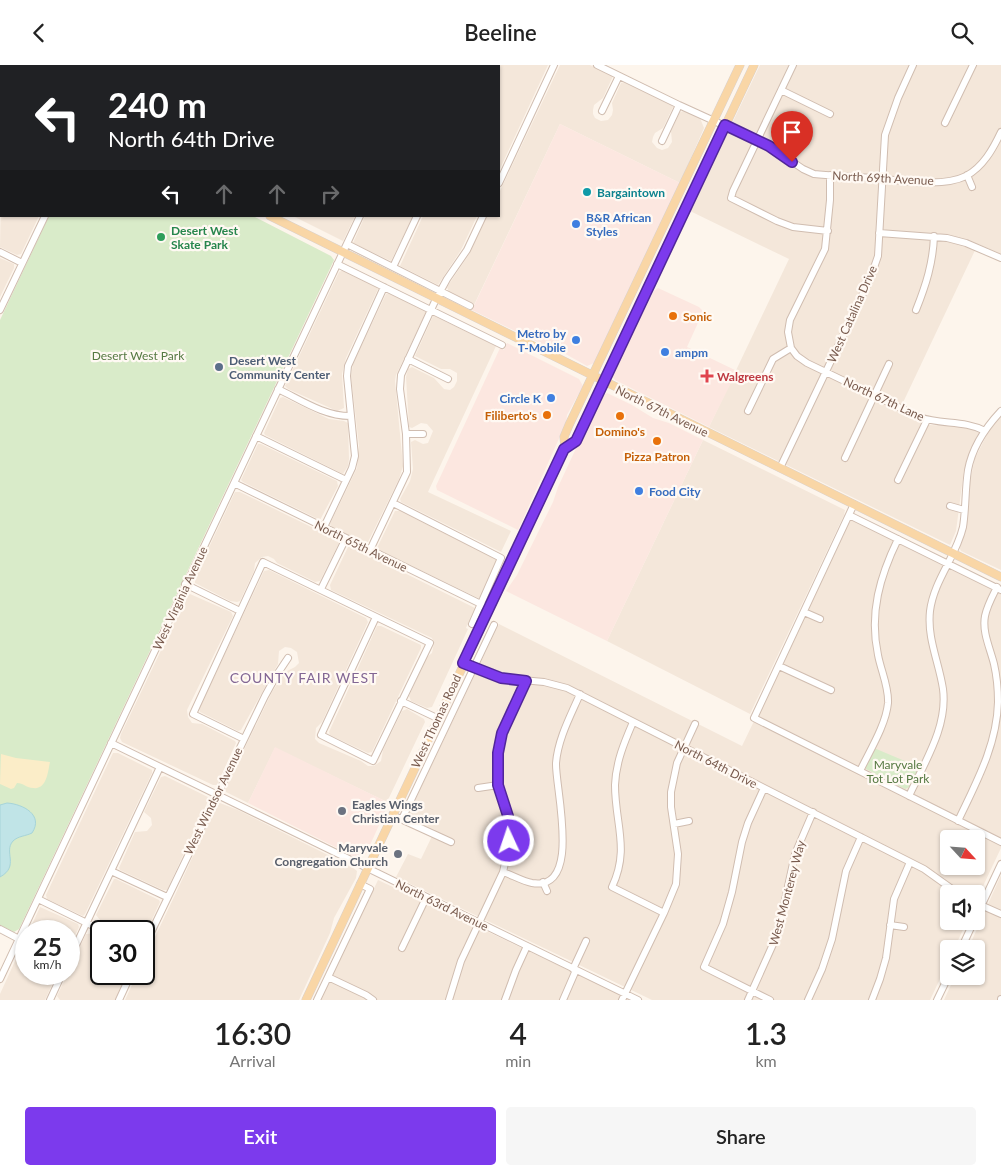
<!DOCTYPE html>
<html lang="en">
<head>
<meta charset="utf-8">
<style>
	:root { --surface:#fff; --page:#f6f6f6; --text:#222; --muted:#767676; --accent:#7c3aed }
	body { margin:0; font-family:Lato,sans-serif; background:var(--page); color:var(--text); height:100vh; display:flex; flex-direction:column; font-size:19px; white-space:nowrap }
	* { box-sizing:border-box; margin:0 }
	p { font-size:16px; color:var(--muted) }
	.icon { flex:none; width:28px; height:28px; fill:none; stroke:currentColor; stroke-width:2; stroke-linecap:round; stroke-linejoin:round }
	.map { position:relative; height:935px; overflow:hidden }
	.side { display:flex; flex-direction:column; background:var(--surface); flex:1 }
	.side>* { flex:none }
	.banner { position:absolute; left:0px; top:0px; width:500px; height:152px; box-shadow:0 1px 4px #0004; background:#202124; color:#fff; overflow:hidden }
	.needle { width:32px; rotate:116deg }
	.buttons { position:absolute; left:940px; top:765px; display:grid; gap:10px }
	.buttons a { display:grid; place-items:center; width:45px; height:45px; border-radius:5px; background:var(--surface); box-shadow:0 1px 4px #0004; font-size:25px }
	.speed { position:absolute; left:15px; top:855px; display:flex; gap:10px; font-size:25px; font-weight:700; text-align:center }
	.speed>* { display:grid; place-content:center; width:65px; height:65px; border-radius:50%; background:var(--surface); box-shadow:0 1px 4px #0004; line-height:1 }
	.speed small { font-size:12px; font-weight:400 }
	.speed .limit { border:2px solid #111; border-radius:8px; background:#fff; color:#111 }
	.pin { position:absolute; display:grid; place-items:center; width:42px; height:42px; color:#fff; margin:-51px -21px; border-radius:50% 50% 50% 0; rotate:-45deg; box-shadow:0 0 5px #0007 }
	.pin .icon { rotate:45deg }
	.me { position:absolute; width:55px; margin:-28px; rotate:357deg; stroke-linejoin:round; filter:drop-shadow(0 0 4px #0008) }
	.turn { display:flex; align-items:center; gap:18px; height:105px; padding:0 25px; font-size:22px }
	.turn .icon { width:65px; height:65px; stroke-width:2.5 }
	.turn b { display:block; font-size:35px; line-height:42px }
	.lanes { display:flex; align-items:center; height:48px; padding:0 25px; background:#0003; justify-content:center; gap:25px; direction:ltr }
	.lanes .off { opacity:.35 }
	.eta { display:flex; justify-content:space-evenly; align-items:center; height:85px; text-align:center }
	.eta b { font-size:30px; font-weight:600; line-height:35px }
	.primary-button { display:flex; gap:10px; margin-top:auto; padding:10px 25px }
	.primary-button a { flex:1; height:58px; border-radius:5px; background:var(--accent); color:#fff; font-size:20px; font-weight:600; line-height:58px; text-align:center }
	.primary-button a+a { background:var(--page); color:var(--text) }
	header { display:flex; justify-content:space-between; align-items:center; height:65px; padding:0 25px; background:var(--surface); font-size:22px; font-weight:600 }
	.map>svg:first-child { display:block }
	.residential { fill:#f4e7da; fill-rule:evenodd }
	.commercial { fill:#fce7e0 }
	.green { fill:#d9ebc9 }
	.sand { fill:#fbedc8 }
	.water { fill:#c0e4e7; stroke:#a6d4d9 }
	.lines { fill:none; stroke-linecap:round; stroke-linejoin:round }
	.minor-casing { stroke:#d0bdb0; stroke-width:8 }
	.major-casing { stroke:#d9d1cd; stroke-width:9 }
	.minor { stroke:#fff; stroke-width:6 }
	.major { stroke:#f9d6a6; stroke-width:8 }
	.route-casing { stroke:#51269a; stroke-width:12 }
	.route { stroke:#7c3aed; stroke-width:9 }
	.culture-dot { fill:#0f9aa8; stroke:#fff9f3; stroke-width:2 }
	.shop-dot { fill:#3f7fe0; stroke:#fff9f3; stroke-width:2 }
	.leisure-dot { fill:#2e9e5b; stroke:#fff9f3; stroke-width:2 }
	.food-dot { fill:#e8710a; stroke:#fff9f3; stroke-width:2 }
	.service-dot { fill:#5c6f8a; stroke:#fff9f3; stroke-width:2 }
	.health-dot { fill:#e0444e; stroke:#fff9f3; stroke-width:2 }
	.worship-dot { fill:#6b7280; stroke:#fff9f3; stroke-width:2 }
	.labels { text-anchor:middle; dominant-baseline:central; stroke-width:4.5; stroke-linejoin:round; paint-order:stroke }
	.street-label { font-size:12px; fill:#795b4e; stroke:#fff9f3 }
	.culture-label { font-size:12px; font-weight:bold; fill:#0d838f; stroke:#fff9f3; text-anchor:start }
	.shop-label { font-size:12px; font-weight:bold; fill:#366cbe; stroke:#fff9f3; text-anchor:start }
	.leisure-label { font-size:12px; font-weight:bold; fill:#27864d; stroke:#fff9f3; text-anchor:start }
	.food-label { font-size:12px; font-weight:bold; fill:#c56008; stroke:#fff9f3 }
	.park-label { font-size:12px; fill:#557942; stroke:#fff9f3 }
	.service-label { font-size:12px; font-weight:bold; fill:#4e5e75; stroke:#fff9f3; text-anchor:start }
	.health-label { font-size:12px; font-weight:bold; fill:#be3a42; stroke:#fff9f3; text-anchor:start }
	.worship-label { font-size:12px; font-weight:bold; fill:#5b616d; stroke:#fff9f3; text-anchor:start }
	.neighbourhood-label { font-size:14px; letter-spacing:1px; fill:#826694; stroke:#fff9f3 }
</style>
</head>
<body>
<header><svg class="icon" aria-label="back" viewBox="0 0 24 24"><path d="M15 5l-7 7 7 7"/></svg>Beeline<svg class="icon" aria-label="search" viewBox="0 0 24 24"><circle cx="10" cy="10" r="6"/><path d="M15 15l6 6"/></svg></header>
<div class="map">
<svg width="1001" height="935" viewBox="0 0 1001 935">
	<rect width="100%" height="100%" fill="#fdf5ec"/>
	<path class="residential" d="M496,0H548L499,106V1H495Z
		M560,0H590L613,11L603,33L594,40L593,45V49L595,53L601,56L608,55L612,50L613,45L612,38L621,18L624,17L671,39L673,42L663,63L655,68L653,72L652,77L657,83L662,85L668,83L672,77L671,66L680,47L684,46L700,53L704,63L680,118L560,59L474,240L449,227L447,222L468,191L487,151H499V128Z
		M760,0H1001V189L978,179L899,346L929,360L968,362L979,368L964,405L956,466L950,480L709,362L789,194L690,146Z
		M1,129V151H39L21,189L17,190L0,182Z
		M293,151H355L343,176Z
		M365,151H413L391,196L353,178Z
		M423,151H477L461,185L438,220L400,201Z
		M0,193L14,199V203L0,232Z
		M343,205L377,222L378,224L346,293L342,309L344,343L337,346L288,324L285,321L339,207Z
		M389,228L426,247L396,310L395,316L403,401L399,414L368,477L365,478L332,462L330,459L357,403L359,381L351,311L353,299L386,229Z
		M433,251H434L496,281L428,427L511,466L501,487L401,437L400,434L410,416L413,404L411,377L415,375L423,379L428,378L433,366L427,359L421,358L412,363L409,362L406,312L408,304L412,302L434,313L444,324L450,325L454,322L457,316V308L450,304H441L415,291Z
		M283,332L329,354L344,356L348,358L349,394L348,401L343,409L265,370L264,368L280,333Z
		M1001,350V505L961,486L959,482L967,454L970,416L975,393L989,366Z
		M703,375L845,445L844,450L750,649L607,576Z
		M258,379H261L337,416L338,421L320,455L243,417L241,415Z
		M235,427H240L338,475L339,478L320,516L315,517L277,498L274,494L268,491L262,492L255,498L254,506L240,536L237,537L230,536L195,518V512Z
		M395,446H400L496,494V497L482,532L478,533L379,485L377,483Z
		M854,455L1001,527V783L976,836V829H949V856H967L954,884H949V895L930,935H652L396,812L408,789L421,794L435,765L407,752L499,559L742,681L850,456ZM949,774H976V801H949Z
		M350,481L475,543L466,563L468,564L432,642L427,643L411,636L409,631L427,592L432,588L434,578L432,573L331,525L330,520L348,482Z
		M269,505L366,553L368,557L322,657L316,663L315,674L319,678L361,696L368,701H374L381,696L383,685L402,646L407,644L424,654L425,657L387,737L275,683L248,738L226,727L225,724L272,627L285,607L295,602L299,598L297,587L291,583L285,582L279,586L278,599L241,665L238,666L200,647L199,644L264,506Z
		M190,529L231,547L233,551L187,645L188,652L192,658L202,659L235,676L236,678L217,720H213L122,677L120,673L121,669L187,531Z
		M377,561H381L421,580V583L372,687L368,688L330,670L329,667Z
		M113,688H118L152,705V708L85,849L83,851L47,834L46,830Z
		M165,711L208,732L209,734L167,825H163L120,805L119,803L135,767L147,766L152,760L151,753L144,747L161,712Z
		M220,738L238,745L352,802L357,806L356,813L334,853L330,868L299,935H125L137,909H144V895L175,830L217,739Z
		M1001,810V935H944L955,911H976V884H968Z
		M114,814H116L159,835L160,837L144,872V866H101V909H116V914L122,921L115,935H60L57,931L86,869L98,868L101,864V856L96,850Z
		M378,815L632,935H321Z
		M40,842L78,859L79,862L69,884V866H29Z
		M26,872V909H57L45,935H0V929Z"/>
	<path class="commercial" d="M560,59L680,118L594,298L587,301L562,287L550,283L472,245Z
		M658,223L699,242L702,245V249L687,282L737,306L709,362L615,315L612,311V307L654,226Z
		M507,278L579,314L583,321L567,350L566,358L518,465L437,425L436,421L500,283L504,285Z
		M607,328L632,340L653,353L669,358L703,375L607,576L506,526L517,510L553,437L558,422L600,332Z
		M275,682L389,738L366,789L357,793L248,738Z"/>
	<path class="green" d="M49,151H253L331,191L334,195L19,864L14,867L0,860V255Z
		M874,683L919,702L909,722L905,724L866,704V701Z"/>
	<path class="sand" d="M1,689L16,693L50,697C48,706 47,725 33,723C27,723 23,718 17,718L14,723L11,724L0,719Z"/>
	<path class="water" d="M7,738C23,739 44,750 32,768C26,771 18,771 13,776C3,787 20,801 0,812V740Z"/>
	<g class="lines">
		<defs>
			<path id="minor" d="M53,0H54
				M597,0L679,40L769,81L803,104L814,109C834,111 854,112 875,113C901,115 942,123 966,111C983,102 993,84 1001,67
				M793,0L733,126L731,133L777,156L793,162L828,166
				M134,1L136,0
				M211,1V0
				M290,1L291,0
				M364,1L365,0
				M431,1L432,0
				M489,1V0
				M781,25L830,49
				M0,32H1
				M602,46L619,11
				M945,58L973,0
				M662,76L679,40
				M967,110L972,122
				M499,118L554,0
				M0,122L1,120
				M879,168L947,173L966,178L1001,193
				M347,179L470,241
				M0,187L22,198
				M337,199L502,280
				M393,202L417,151
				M0,245L45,151
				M916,245C926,220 933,198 934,171
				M791,283L797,291L807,298L919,352C941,360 964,355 985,366
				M408,294L448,314
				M278,324C301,335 324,351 350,351
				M748,346L773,294L791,283L788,267L790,255L825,184L830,135V110
				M406,369H423
				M256,371L346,415
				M845,393L889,299
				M780,403L870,214L878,191L885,70L898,33L913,0
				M898,415L927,355
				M234,418L489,543
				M393,438L501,493L472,559
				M854,439L754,653L1001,777
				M950,441L964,445
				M849,450L1001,525
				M324,462L352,403L355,391L347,311L348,301L384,222
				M370,485L407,407L406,369L400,324L401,310L436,234L447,214L467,185L483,151
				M185,519L240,546
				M321,524L346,473
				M804,547L820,554
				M463,598L501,613L544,617L567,623L924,804L959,829
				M779,601L831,625
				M401,636L437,653
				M633,657C624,678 616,697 615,720C615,759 630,784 612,822L664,848
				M244,674L193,649L263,497L430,578L373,696L321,670L376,552
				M111,678L638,935
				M860,706C869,687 886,660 888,638C889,622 881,606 878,590C869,548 880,511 898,474
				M478,723L498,720
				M764,723L748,758L742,777L732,827L723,859L704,902L770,935
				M909,731C924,698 948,662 943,624C939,597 927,574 930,546C934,515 956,492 963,462C966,443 965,424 968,405C972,383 986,362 1001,346
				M392,750L451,777
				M402,754L494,560
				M958,756C976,718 997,680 998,637C998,625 997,612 994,599C990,583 982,567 985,551C987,541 992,532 997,522
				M674,759L689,756
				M111,806L167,832
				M503,807C512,810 522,816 532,818C583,827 555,723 556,698C558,674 570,652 580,629
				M543,817L547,826
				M38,834L95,862
				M976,838L1001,849
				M976,852L1001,799
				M890,860L904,862
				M0,864L19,874
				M144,882L265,631L276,611L288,593
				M402,883L426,833
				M961,884L974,856
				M69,895L160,702
				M573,904L586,876
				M328,912L366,930L373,935
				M0,914L360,151
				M50,935L62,909
				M119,935L131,909
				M317,935L370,824L360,819
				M449,935L461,896L503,807L507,789L509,763L508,751L498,720V688L502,668L526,616
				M505,935L516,905L527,881
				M563,935L576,905
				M622,935L664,848L676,819L678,789L671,742V727L677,698L695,659
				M748,935L774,877L780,858L795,789L813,747
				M808,935L822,904L832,874L846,806L861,772
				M872,935L880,914L886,893L894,834L910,797
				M937,935L949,910
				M1001,935V934"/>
			<path id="major" d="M0,18L1,19
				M270,151L1001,512
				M565,384L576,376L754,0
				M306,935L565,384L564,372L569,360L740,0"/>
		</defs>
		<use href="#minor" class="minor-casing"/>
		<use href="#major" class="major-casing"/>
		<use href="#minor" class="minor"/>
		<use href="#major" class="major"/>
	</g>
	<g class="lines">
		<defs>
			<path id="route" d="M509,776L508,751L498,720V688L502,668L526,616L501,613L463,598L564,384L576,376L725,60L769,81L792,97"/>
		</defs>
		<use href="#route" class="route-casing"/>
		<use href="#route" class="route"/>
	</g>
	<circle class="culture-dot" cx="587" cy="127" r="5"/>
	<g class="shop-dot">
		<circle cx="576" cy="159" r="5"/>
		<circle cx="576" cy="275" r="5"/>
		<circle cx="665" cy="287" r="5"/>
		<circle cx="551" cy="333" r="5"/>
		<circle cx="639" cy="426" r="5"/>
	</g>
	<circle class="leisure-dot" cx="161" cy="172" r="5"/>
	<g class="food-dot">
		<circle cx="673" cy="251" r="5"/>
		<circle cx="547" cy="350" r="5"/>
		<circle cx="620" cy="351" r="5"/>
		<circle cx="657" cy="376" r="5"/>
	</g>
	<circle class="service-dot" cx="219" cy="302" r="5"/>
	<path class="health-dot" d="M704.5 303.5h5v5h5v5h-5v5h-5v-5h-5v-5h5z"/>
	<g class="worship-dot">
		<circle cx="342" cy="746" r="5"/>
		<circle cx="398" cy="789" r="5"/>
	</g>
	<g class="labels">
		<g class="street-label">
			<text transform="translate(883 113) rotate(3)">North 69th Avenue</text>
			<text transform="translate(852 249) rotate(-66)">West Catalina Drive</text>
			<text transform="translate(884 334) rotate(25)">North 67th Lane</text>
			<text transform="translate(662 346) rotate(26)">North 67th Avenue</text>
			<text transform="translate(361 481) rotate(26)">North 65th Avenue</text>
			<text transform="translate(180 533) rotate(-65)">West Virginia Avenue</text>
			<text transform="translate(436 656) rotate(-65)">West Thomas Road</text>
			<text transform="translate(716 699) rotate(27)">North 64th Drive</text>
			<text transform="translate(213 736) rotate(-64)">West Windsor Avenue</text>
			<text transform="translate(787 828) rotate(-75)">West Monterey Way</text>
			<text transform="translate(442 840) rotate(26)">North 63rd Avenue</text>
		</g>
		<g class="culture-label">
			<text x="597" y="127">Bargaintown</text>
		</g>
		<g class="shop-label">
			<text x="586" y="152">B&amp;R African<tspan x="586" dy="14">Styles</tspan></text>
			<text x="566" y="268" text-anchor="end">Metro by<tspan x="566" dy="14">T-Mobile</tspan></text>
			<text x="675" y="287">ampm</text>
			<text x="541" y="333" text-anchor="end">Circle K</text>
			<text x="649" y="426">Food City</text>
		</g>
		<g class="leisure-label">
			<text x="171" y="165">Desert West<tspan x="171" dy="14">Skate Park</tspan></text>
		</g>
		<g class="food-label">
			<text x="683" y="251" text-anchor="start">Sonic</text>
			<text x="537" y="350" text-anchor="end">Filiberto's</text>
			<text x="620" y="366">Domino's</text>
			<text x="657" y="391">Pizza Patron</text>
		</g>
		<g class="park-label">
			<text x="138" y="290">Desert West Park</text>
			<text x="898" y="699">Maryvale<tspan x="898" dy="14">Tot Lot Park</tspan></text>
		</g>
		<g class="service-label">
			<text x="229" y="295">Desert West<tspan x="229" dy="14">Community Center</tspan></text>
		</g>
		<g class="health-label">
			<text x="717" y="311">Walgreens</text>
		</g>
		<g class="worship-label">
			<text x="352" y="739">Eagles Wings<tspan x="352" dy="14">Christian Center</tspan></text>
			<text x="388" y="782" text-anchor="end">Maryvale<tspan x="388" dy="14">Congregation Church</tspan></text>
		</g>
		<g class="neighbourhood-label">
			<text x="304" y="612">COUNTY FAIR WEST</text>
		</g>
	</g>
</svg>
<div class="buttons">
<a><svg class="needle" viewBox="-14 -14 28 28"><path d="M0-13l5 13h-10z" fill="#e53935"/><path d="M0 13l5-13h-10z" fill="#767676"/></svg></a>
<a><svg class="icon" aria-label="sound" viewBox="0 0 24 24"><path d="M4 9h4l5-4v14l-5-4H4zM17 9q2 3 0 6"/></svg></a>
<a><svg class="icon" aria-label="layers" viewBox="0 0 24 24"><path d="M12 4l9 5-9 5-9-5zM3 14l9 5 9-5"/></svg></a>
</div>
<div class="speed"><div>25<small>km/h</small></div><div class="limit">30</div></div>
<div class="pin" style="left:792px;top:97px;background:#d93025"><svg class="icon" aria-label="arrive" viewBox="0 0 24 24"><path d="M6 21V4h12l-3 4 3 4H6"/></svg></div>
<svg class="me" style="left:509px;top:776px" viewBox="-20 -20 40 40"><circle r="17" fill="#7c3aed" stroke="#fff" stroke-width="3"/><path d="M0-11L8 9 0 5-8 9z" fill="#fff"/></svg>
<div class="banner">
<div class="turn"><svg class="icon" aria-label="left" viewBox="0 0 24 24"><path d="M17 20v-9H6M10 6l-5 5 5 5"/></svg><div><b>240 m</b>North 64th Drive</div></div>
<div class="lanes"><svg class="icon" aria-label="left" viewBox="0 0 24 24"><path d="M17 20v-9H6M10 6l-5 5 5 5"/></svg><svg class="icon off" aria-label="ahead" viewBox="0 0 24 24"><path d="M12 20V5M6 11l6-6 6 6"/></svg><svg class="icon off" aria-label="ahead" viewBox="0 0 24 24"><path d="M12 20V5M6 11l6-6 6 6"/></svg><svg class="icon off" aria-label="right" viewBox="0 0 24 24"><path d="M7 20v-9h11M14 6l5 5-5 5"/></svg></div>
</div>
</div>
<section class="side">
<div class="eta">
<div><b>16:30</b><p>Arrival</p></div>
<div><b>4</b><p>min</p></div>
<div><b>1.3</b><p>km</p></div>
</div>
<div class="primary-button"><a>Exit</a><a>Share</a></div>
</section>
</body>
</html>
